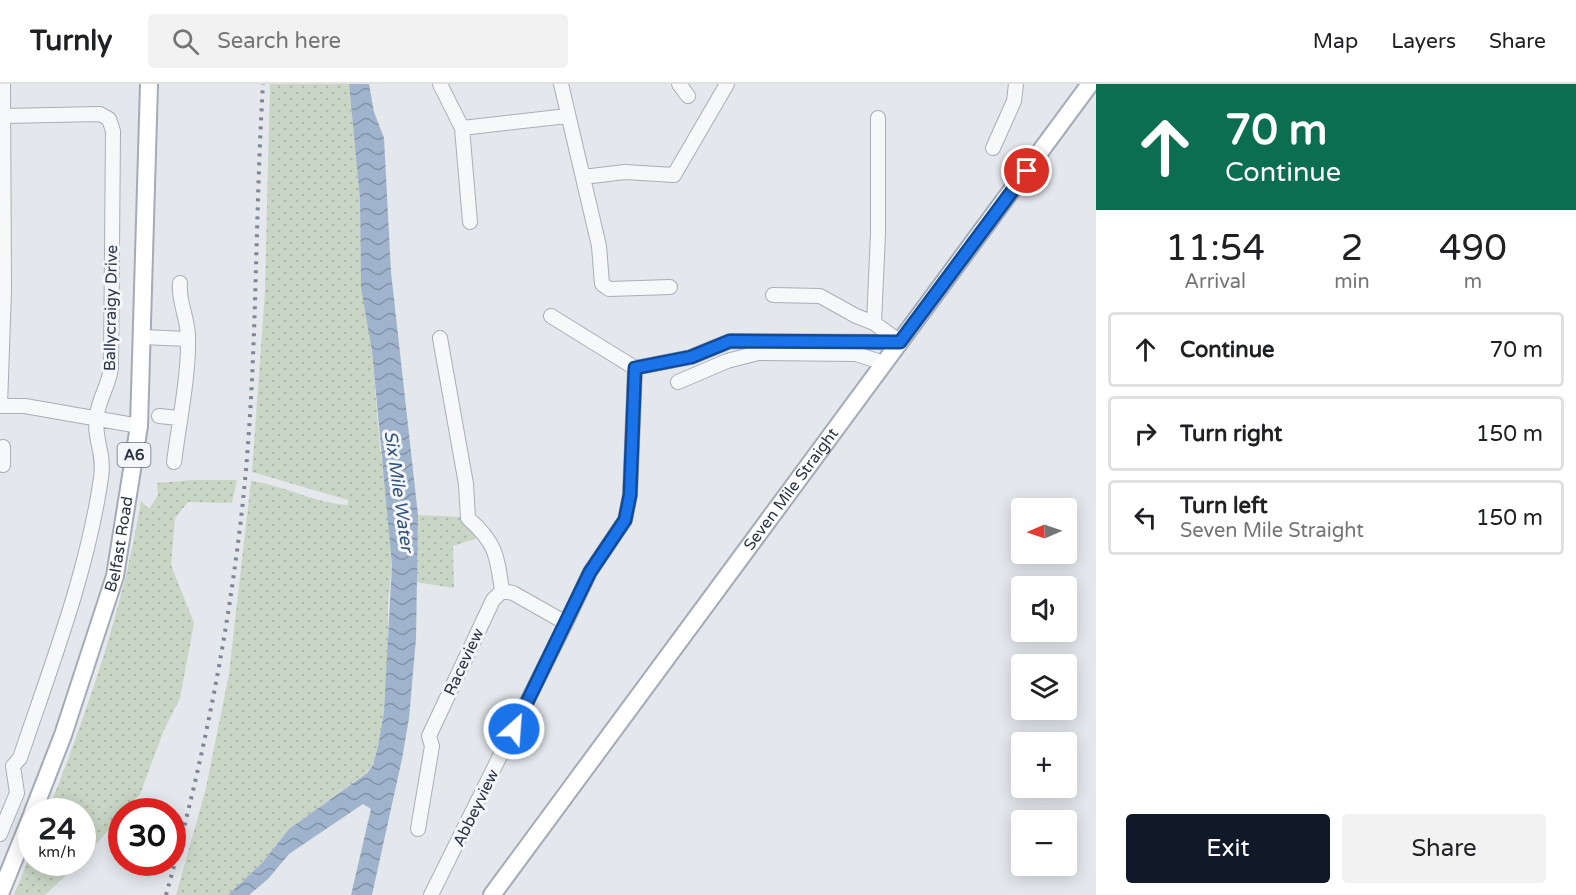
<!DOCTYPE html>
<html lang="en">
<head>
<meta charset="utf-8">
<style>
	:root { --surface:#fff; --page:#f2f2f2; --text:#202124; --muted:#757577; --line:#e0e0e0; --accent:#111827 }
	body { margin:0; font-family:"Varela Round",sans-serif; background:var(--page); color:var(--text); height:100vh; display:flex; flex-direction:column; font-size:22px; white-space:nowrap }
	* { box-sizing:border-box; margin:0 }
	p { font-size:20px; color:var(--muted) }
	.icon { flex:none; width:33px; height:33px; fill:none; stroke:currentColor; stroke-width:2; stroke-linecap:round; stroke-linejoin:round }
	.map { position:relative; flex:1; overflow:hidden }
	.panel { display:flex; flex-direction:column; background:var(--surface); width:480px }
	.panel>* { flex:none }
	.guide { background:#0b6e4f; color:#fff; overflow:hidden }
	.needle { width:39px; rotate:268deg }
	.controls { position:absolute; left:1011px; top:414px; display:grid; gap:12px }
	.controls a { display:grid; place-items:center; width:66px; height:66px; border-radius:6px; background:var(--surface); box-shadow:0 3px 15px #0003; font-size:30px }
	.speed { position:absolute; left:18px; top:714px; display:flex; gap:12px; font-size:30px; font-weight:700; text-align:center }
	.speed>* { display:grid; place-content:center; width:78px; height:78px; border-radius:50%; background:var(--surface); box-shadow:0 3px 15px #0003; line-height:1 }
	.speed small { font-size:15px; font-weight:400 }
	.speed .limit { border:9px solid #d22; background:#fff; color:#111 }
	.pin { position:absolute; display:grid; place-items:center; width:51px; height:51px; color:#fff; margin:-26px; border:3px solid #fff; border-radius:50%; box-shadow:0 2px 6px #0007 }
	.me { position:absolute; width:66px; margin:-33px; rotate:26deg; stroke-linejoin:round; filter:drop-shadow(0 0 4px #0008) }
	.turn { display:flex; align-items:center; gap:21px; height:126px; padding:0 30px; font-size:27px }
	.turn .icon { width:78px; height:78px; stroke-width:2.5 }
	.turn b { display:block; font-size:42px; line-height:51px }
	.eta { display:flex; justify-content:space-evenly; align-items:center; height:102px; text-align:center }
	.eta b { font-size:36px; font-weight:600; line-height:42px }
	.action { display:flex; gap:12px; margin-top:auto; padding:12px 30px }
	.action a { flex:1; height:69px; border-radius:6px; background:var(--accent); color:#fff; font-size:24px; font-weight:600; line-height:69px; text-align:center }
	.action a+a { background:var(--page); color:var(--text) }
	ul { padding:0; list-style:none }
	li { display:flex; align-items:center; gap:18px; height:75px; margin:0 12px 9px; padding:0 18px; border:3px solid var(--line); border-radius:6px }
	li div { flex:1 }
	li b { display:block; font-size:22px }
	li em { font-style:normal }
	header { display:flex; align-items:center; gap:36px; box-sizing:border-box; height:84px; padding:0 30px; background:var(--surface); border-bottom:2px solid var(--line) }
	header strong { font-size:28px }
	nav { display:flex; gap:33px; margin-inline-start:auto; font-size:21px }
	.search { width:420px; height:54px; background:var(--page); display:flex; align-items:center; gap:15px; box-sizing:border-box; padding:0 21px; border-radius:6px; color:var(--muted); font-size:22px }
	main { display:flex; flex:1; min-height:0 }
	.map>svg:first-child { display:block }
	.grass { fill:url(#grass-dots) }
	.water { fill:url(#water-waves) }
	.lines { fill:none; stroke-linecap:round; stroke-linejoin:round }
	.minor-casing { stroke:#a9aeb7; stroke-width:16 }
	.major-casing { stroke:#a3abb8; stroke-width:20 }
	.minor { stroke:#f7f8fa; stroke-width:14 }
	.major { stroke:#fff; stroke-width:16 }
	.rail { stroke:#7d8696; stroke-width:4; stroke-dasharray:3 6; stroke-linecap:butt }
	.route-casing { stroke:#114b97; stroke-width:15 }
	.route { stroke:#1a73e8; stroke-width:10 }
	.labels { text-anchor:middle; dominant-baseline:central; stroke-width:6; stroke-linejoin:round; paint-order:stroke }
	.shield { fill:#f4f6f9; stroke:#676e7b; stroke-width:1.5 }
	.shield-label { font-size:15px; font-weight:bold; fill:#2b3445 }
	.street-label { font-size:16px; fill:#2b3445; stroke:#f4f6f9 }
	.water-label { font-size:18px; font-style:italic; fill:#34527a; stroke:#f4f6f9 }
</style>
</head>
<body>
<header>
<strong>Turnly</strong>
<div class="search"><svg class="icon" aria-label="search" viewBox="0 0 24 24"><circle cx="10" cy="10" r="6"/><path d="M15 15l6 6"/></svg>Search here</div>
<nav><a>Map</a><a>Layers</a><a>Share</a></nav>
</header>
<main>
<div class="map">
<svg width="1096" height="811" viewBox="0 0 1096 811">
	<defs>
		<pattern id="grass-dots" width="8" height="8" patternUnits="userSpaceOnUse" patternTransform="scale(1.5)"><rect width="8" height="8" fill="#c9d6c5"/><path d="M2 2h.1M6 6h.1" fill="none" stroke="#adb8ab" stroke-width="1.8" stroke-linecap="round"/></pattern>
		<pattern id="water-waves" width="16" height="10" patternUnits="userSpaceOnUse" patternTransform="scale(1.5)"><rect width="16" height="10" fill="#9fb4cc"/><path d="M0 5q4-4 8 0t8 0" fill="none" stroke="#8293a7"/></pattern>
	</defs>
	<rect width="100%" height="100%" fill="#e4e7ec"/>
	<path class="grass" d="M270,0H349L360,116L361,189L372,267L380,364L389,418L392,480L388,520V583L384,628L378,662L373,681L366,689L289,745L262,779L231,811H176L206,704L229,590L251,397C284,401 314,419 348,421V416L252,388L265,208Z
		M193,396H237L232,419L188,418L175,434L171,481L194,539L180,614L164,646L140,710L125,727L122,728L121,732L83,775L82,728L48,727C88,626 123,525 141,417L149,425L158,411L157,399Z
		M418,431L463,433L478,454L453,462L454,504L416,498Z
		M31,768L32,778L79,779L45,811H14Z"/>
	<path class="water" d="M349,0H369L374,28L384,54L391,188L418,431L416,555L409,634L402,675L372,811H351L371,725L363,720L289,770L268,795L249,811H228L262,779L289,745L367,689L373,681L378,662L384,628L392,480L372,267L361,204L360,116Z"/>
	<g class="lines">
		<defs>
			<path id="minor" d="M440,0L462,44L470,138
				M561,0L599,162L602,200L609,205L670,203
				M679,0L688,12
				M4,32L100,30L109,35L113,47L111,284C109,301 99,314 97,331C93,355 105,368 101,394C87,490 51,582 20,674L13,682
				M462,44L567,32
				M993,64L1014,17L1016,0
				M583,93L625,88L674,91L727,0
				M773,211L820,212L856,232L874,239L900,258
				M551,232L635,284L630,411L625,436L590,488L566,539
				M874,239L878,149V34
				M142,253L188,255
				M440,254L466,400L468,434C496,459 497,471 502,507
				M635,284L691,273L730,257L900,258
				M678,298L727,277L758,269L856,270L884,279
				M0,322L4,206L3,0
				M0,322H25L139,342
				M159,332L179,334
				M3,363V381
				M174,378C179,339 189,291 188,253C188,234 178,217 180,199
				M418,745L432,662L429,652L493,516L502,507
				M0,750L17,709L13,682
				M431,811L566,539L513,509L502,507"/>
			<g id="major">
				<path id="s1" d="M33,728L63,651L115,492L139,342L149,0"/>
				<path d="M0,810L32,731"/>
				<path id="s2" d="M492,811L1090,0"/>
			</g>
		</defs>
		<use href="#minor" class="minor-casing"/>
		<use href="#major" class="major-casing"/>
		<use href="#minor" class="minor"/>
		<use href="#major" class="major"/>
		<path class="rail" d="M166,811C200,690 225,568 240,443C258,296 254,147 263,0"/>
	</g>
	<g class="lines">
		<defs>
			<path id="route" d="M514,645L590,488L625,436L630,411L635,284L691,273L730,257L900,258L1027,87"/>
		</defs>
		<use href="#route" class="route-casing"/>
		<use href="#route" class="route"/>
	</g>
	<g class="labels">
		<rect class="shield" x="117.5" y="359" width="33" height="24" rx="4.5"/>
		<g class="shield-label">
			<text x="134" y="371">A6</text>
		</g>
		<g class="street-label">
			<text transform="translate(111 224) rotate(-89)">Ballycraigy Drive</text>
			<text stroke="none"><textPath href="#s2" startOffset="504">Seven Mile Straight</textPath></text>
			<text stroke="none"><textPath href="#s1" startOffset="282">Belfast Road</textPath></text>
			<text transform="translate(464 578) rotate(-65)">Raceview</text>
			<text transform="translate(476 724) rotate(-64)">Abbeyview</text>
		</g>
		<g class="water-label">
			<text transform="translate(399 407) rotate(82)">Six Mile Water</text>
		</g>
	</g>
</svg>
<div class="controls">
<a><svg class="needle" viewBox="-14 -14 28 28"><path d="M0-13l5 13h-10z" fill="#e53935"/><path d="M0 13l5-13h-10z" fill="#757577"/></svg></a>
<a><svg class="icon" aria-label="sound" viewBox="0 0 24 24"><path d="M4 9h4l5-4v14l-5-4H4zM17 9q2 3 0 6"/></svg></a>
<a><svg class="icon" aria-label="layers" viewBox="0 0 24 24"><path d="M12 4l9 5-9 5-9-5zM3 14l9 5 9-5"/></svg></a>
<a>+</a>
<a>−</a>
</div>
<div class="speed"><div>24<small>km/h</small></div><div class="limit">30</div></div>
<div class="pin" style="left:1027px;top:87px;background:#d93025"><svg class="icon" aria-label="arrive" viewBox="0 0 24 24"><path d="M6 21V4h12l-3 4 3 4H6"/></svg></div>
<svg class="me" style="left:514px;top:645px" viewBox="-20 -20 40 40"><circle r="17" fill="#1a73e8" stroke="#fff" stroke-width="3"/><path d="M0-11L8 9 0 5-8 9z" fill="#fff"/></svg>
</div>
<section class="panel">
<div class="guide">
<div class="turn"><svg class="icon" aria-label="ahead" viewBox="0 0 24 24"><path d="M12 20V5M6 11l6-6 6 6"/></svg><div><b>70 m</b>Continue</div></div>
</div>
<div class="eta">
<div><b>11:54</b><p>Arrival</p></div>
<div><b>2</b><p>min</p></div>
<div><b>490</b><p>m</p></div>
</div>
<ul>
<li><svg class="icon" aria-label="ahead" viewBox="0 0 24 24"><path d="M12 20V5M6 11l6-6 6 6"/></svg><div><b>Continue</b></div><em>70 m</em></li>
<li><svg class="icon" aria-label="right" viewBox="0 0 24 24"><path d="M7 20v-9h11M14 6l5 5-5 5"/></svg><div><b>Turn right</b></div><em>150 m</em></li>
<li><svg class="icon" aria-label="left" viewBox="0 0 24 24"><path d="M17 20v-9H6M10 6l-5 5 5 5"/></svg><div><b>Turn left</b><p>Seven Mile Straight</p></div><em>150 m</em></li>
</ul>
<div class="action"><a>Exit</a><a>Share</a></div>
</section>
</main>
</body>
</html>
